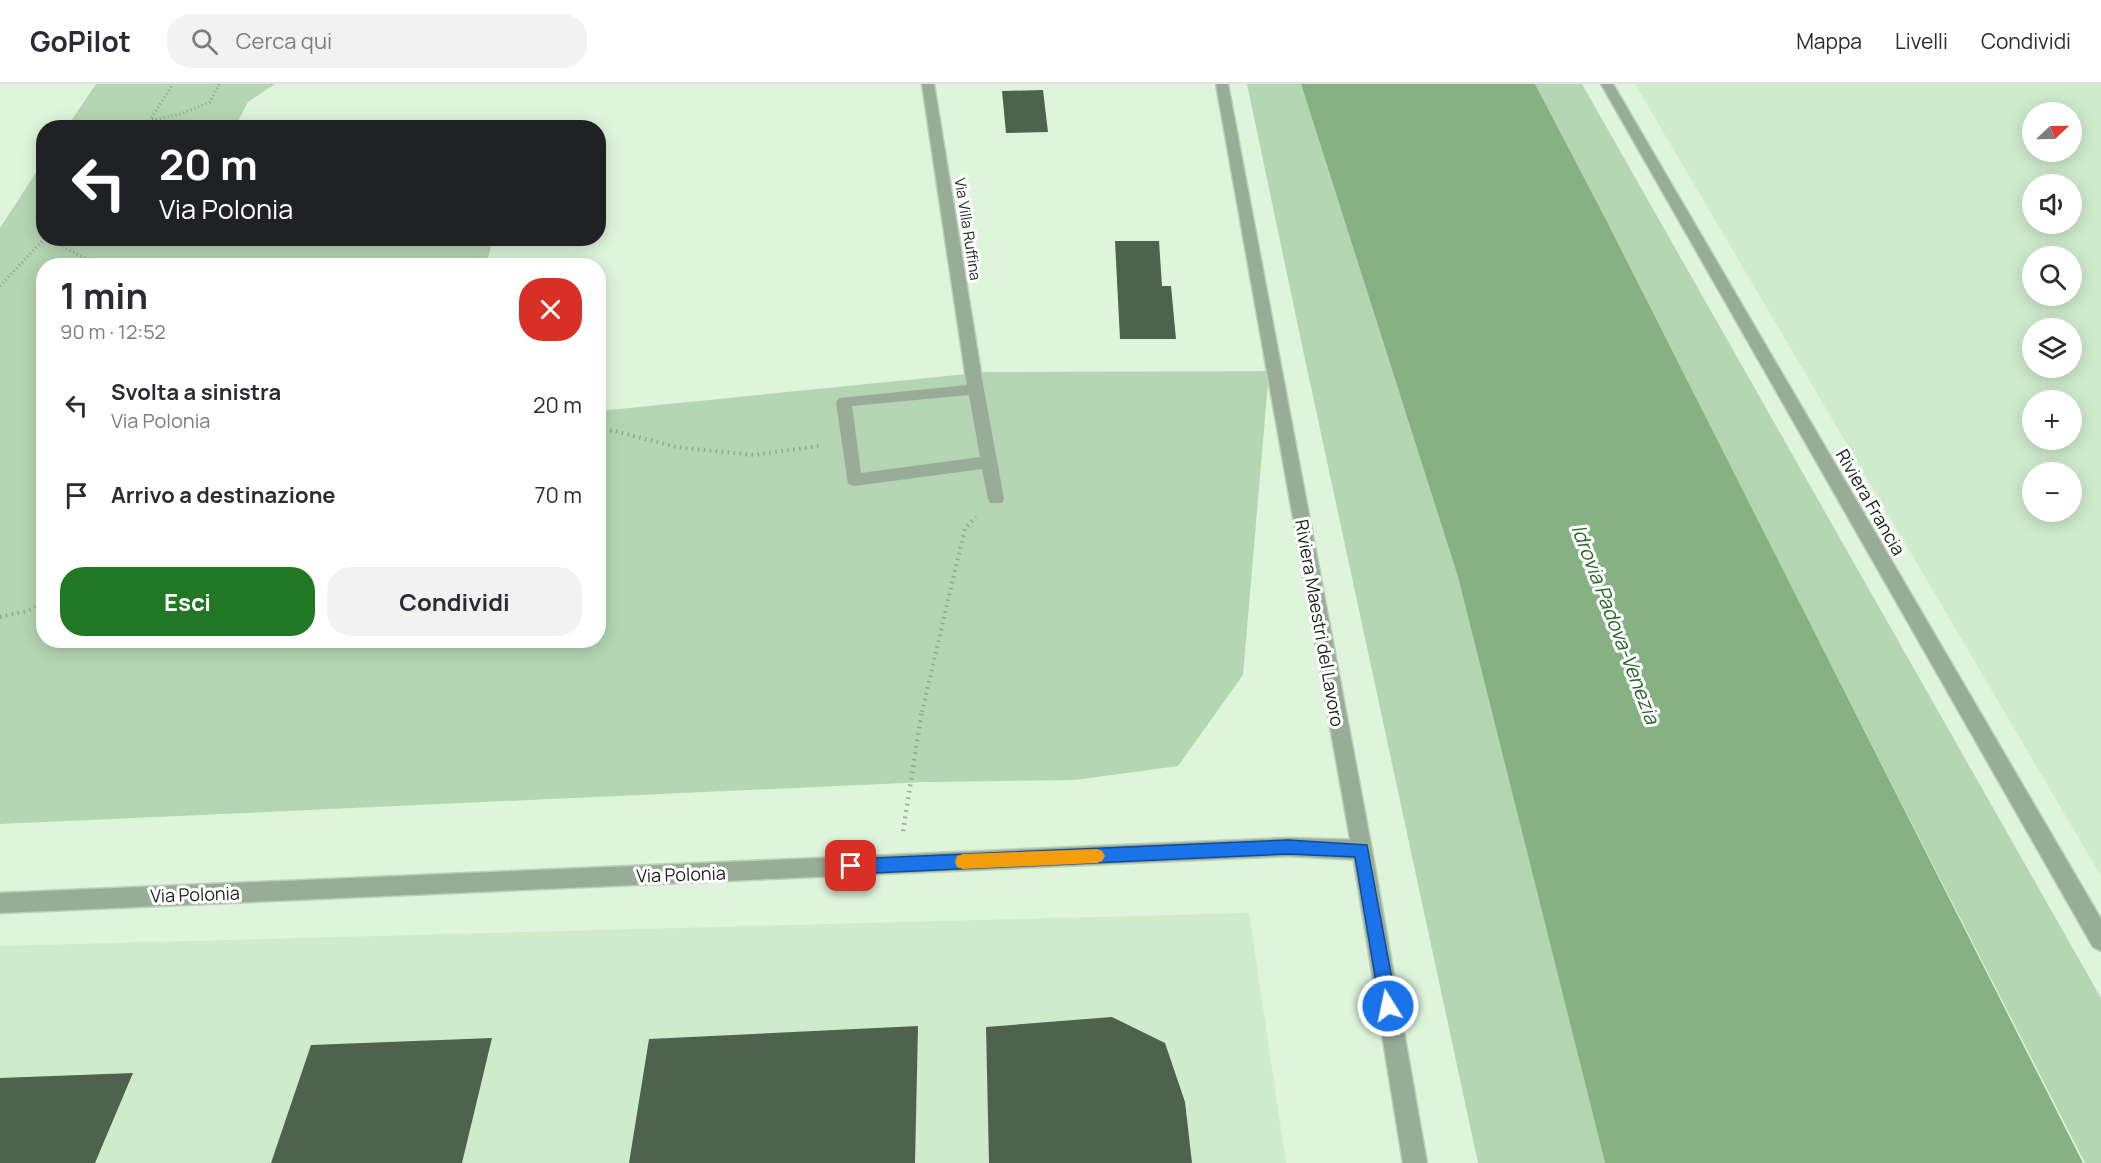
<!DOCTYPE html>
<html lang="it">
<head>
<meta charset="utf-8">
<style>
	:root { --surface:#fff; --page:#f2f2f3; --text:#2b2b33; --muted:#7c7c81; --line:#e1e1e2; --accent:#217724 }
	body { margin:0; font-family:Manrope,sans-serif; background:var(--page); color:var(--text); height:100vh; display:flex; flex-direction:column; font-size:22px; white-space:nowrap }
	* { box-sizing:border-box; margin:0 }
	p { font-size:20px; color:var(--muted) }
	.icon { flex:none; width:33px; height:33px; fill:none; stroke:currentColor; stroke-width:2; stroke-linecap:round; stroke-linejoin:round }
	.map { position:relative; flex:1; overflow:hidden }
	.details { position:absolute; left:36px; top:174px; width:570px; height:390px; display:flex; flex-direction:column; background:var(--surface); border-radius:24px; box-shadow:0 3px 15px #0003 }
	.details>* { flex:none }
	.top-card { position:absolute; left:36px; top:36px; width:570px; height:126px; border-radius:24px; box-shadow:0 3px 15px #0003; background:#202124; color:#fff; overflow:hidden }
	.needle { width:39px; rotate:68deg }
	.buttons { position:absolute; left:2022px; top:18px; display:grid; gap:12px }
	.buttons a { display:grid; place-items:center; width:60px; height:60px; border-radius:50%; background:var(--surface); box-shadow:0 3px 15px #0003; font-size:30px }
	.pin { position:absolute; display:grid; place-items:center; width:51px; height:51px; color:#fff; margin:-26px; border-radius:12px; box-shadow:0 3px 9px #0006 }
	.me { position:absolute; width:66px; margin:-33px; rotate:350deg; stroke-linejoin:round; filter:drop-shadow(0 0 4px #0008) }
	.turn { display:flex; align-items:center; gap:21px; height:126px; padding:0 24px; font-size:27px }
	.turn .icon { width:78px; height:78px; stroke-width:2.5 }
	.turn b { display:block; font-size:42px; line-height:51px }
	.round { display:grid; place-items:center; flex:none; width:63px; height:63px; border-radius:24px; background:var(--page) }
	.overview { display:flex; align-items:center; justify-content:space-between; height:102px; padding:0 24px }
	h1 { font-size:36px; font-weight:700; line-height:45px }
	.primary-button { display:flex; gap:12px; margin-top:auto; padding:12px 24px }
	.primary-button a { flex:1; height:69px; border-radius:24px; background:var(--accent); color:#fff; font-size:24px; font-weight:700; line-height:69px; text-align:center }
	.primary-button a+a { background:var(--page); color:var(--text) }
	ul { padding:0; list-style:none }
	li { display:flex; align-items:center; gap:18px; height:90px; padding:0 24px }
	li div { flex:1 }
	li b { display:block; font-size:22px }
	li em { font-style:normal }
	header { display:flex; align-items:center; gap:36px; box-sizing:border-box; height:84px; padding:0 30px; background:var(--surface); border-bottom:2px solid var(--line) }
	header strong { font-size:28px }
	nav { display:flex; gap:33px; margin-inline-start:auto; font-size:21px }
	.search { width:420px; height:54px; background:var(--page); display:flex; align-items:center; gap:15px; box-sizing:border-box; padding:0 21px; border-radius:24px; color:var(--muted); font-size:22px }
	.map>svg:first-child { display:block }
	.built { fill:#ceebcc; fill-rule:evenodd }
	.green { fill:#b4d6b2 }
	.water { fill:#86b183 }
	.building { fill:#4e624d }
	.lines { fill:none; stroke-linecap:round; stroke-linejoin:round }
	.service-casing { stroke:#bbcfb9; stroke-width:3 }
	.minor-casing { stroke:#bbcfb9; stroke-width:3 }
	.tertiary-casing { stroke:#bbcfb9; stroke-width:3 }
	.path-far2 { stroke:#95a693; stroke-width:3; stroke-dasharray:1 3; stroke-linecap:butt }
	.path-far1 { stroke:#95a693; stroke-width:4; stroke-dasharray:1.5 4.5; stroke-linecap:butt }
	.path { stroke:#95a693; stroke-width:4.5; stroke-dasharray:1.5 5; stroke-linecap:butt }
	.service { fill:#99ac98; fill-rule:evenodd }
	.minor { fill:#99ac98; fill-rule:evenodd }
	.tertiary { fill:#99ac98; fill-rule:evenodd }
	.route { fill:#1a73e8; stroke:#114b97; stroke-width:1.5 }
	.slow { fill:#f59e0b }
	.labels { text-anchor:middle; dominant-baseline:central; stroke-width:6; stroke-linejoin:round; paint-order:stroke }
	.far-street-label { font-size:15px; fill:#1a2219; stroke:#fff }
	.street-label { font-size:18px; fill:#1a2219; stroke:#fff }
	.water-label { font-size:20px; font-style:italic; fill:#296329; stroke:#fff }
</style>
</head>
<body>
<header>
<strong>GoPilot</strong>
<div class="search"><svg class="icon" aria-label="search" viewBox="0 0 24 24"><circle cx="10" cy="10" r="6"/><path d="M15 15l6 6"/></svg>Cerca qui</div>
<nav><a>Mappa</a><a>Livelli</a><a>Condividi</a></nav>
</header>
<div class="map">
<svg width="2101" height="1079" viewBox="0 0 2101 1079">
	<rect width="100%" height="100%" fill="#def5dc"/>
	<path class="built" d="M1635,0H2101V792ZM2032,28H2072V68H2032ZM2032,100H2072V140H2032ZM2032,172H2072V212H2032ZM2032,244H2072V284H2032ZM2032,316H2072V356H2032ZM2032,388H2072V428H2032Z
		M1249,829L1286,1079H0V862Z"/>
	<path class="green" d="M96,0H275L248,18L235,43H67Z
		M1247,0H1301L1458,493L1605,1079H1478L1303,266Z
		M1535,0H1582L2101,914V1079H2085Z
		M43,78L44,154L493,155L486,181L44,182V556H598L599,327L987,288L1269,287L1243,591L1178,682L1075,696L926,698L0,740V144Z"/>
	<path class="water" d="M1301,0H1535L1606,136L2083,1079H1605L1458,493Z"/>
	<path class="building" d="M1043,6L1048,48L1006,49L1002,7Z
		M1115,157H1159L1162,202H1171L1176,255H1120Z
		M1112,933L1165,959L1185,1018L1192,1079H989L986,943Z
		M918,942L915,1079H629L649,955Z
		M492,954L462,1079H271L311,961Z
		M133,989L95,1079H0V994Z"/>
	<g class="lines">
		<defs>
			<path id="service" d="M974,290L982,295L1004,415L1002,419H990L988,415L982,385L854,402L848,400L836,318L839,314L967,301L966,295ZM969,311L980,373L861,389L852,322Z"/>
			<path id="minor" d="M922,0H934L982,295L974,300L966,295Z
				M1601,0H1613L2101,835V867L2093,863Z
				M1288,754L1362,756L1369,759L1372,766L1369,773L1362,776L1288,772L0,829V809Z"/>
			<path id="tertiary" d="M1216,0H1228L1372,766L1427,1079H1403L1352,766Z"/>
		</defs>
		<use href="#service" class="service-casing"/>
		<use href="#minor" class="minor-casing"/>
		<use href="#tertiary" class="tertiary-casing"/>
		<path class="path-far2" d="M152,36L181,30L210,18L219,0
			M145,44L173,0
			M61,154L65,164L87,175L203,182
			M0,202L45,154"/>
		<path class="path-far1" d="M598,346L615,347L676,363L753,371L819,362
			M0,533L27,527L44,520
			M922,628L965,444L976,433"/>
		<path class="path" d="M903,747L922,626"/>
		<use href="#service" class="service"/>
		<use href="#minor" class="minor"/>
		<use href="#tertiary" class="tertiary"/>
	</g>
	<path class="route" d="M1288,756L1367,761L1397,922L1394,929L1388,931L1382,929L1380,922L1355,773L1288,770L851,790L845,788L843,782L845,777L851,775Z"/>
	<path class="slow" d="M1097,765L1102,767L1105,772L1102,777L1097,779L963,785L957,783L955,778L957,772L963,770Z"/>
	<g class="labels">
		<g class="far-street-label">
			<text transform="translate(968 145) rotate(81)">Via Villa Ruffina</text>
		</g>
		<g class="street-label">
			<text transform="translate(1871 418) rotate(60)">Riviera Francia</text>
			<text transform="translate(1320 539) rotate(80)">Riviera Maestri del Lavoro</text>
			<text transform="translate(681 790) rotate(-2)">Via Polonia</text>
			<text transform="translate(195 810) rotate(-2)">Via Polonia</text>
		</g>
		<g class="water-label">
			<text transform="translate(1616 540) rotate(69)">Idrovia Padova-Venezia</text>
		</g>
	</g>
</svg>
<div class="buttons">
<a><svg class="needle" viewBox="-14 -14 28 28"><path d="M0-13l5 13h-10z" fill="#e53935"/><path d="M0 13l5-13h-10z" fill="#7c7c81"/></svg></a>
<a><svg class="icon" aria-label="sound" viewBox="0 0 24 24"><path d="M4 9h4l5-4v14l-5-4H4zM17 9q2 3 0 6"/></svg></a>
<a><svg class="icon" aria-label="search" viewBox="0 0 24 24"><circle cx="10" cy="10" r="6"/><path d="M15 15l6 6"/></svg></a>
<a><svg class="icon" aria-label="layers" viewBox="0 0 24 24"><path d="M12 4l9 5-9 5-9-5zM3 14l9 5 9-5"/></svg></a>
<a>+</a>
<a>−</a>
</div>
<div class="pin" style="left:851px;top:782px;background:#d93025"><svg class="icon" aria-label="arrive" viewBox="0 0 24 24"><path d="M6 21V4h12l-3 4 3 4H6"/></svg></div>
<svg class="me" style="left:1388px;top:922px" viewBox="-20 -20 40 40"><circle r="17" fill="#1a73e8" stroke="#fff" stroke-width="3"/><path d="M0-11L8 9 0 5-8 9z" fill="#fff"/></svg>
<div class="top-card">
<div class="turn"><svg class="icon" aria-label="left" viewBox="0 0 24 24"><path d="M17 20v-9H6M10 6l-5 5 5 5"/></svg><div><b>20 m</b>Via Polonia</div></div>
</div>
<section class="details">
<div class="overview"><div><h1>1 min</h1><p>90 m · 12:52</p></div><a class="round" style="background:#d93025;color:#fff"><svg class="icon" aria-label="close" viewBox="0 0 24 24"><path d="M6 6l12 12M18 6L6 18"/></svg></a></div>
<ul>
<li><svg class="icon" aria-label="left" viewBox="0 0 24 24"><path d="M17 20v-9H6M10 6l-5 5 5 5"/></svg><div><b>Svolta a sinistra</b><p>Via Polonia</p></div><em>20 m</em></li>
<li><svg class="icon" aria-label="arrive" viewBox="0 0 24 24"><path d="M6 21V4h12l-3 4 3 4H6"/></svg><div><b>Arrivo a destinazione</b></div><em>70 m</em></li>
</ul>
<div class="primary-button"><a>Esci</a><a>Condividi</a></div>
</section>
</div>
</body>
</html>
